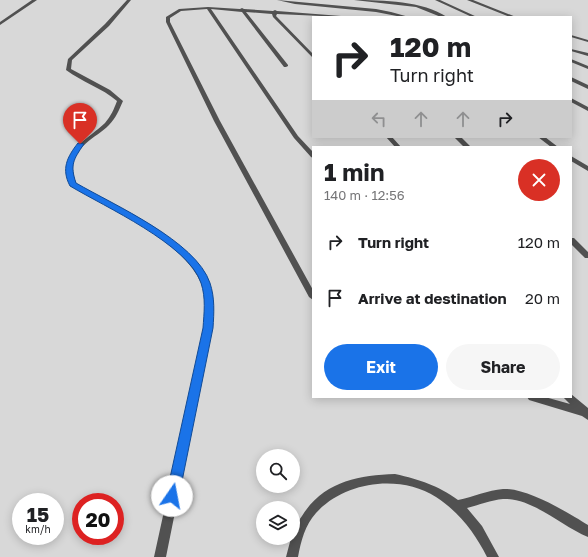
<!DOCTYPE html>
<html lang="en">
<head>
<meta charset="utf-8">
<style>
	:root { --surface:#fff; --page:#f6f6f6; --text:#202124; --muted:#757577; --accent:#1a73e8 }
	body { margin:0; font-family:"Golos Text",sans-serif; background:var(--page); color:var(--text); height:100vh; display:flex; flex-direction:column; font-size:15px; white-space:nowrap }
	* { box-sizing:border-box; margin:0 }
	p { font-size:13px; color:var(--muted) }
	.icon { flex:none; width:22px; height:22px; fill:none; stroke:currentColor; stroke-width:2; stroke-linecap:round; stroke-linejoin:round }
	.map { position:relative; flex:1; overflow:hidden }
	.details { position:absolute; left:312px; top:146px; width:260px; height:252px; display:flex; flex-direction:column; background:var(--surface); border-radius:0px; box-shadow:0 2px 10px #0003 }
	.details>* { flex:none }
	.guide { position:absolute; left:312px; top:16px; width:260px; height:122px; border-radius:0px; box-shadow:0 2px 10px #0003; background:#fff; color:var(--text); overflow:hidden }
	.tools { position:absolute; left:256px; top:449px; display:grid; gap:8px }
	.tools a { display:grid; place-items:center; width:44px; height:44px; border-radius:50%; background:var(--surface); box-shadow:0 2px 10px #0003; font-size:20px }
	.speed { position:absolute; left:12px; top:493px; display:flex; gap:8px; font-size:20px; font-weight:700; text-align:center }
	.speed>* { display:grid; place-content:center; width:52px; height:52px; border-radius:50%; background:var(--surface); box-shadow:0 2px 10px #0003; line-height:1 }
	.speed small { font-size:10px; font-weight:400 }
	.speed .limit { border:6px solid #d22; background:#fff; color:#111 }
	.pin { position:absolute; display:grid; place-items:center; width:34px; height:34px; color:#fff; margin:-41px -17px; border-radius:50% 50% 50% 0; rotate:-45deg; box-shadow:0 0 4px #0007 }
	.pin .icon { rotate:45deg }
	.me { position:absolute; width:44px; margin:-22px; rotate:12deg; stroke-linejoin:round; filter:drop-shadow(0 0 3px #0008) }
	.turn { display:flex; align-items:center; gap:14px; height:84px; padding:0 12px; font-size:18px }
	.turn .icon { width:52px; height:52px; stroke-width:2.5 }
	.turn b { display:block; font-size:28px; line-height:34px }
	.lanes { display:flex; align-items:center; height:38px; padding:0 12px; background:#0003; justify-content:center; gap:20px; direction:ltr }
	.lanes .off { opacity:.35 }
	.round { display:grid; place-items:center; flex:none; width:42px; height:42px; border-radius:21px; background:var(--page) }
	.overview { display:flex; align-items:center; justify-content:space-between; height:68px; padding:0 12px }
	h1 { font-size:24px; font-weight:700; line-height:30px }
	.button { display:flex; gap:8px; margin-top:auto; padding:8px 12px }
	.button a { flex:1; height:46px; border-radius:24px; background:var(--accent); color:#fff; font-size:16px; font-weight:700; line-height:46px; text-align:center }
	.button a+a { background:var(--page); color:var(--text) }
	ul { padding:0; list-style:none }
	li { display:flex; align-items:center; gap:12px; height:56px; padding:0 12px }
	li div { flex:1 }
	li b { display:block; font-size:15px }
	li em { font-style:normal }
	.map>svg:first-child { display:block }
	.green { fill:#d8d8d8; fill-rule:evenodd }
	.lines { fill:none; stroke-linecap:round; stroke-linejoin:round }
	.lane { fill:#515151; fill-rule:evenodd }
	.route { fill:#1a73e8; stroke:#114b97 }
</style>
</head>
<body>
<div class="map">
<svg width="588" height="557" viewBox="0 0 588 557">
	<rect width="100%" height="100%" fill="#fff"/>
	<path class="green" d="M0,0H588V557H0ZM313,17H571V137H313ZM313,147H571V397H313ZM263,456H293V486H263ZM21,502H55V536H21ZM81,502H115V536H81ZM263,508H293V538H263Z"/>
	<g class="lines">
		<path class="lane" d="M32,0H37L0,25V22Z
			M127,0H131L109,26L72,60L71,69L110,90L123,101C119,110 116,118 109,125C96,138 73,146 73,169C73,174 75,179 76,184C117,206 197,241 211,288C215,301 213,315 212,328L166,557H154L204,328C205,313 207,297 201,283C182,240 111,208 71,186C56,152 85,142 105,123C111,116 114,109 117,101C102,88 82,82 66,70L68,59L105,24Z
			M277,0L376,9L391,12L409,17H402L376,12L295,4Z
			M354,0C383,0 423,1 447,17H441L416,7Z
			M435,0H440L477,17H472Z
			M467,0H473L516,17H510Z
			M208,7L240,9L242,8L244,9L273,11L275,10L277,11L341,16L343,17L277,14L276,16L313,54V58L273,17L272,14L246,12L288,65V66L286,67H284L242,12L211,9L298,136L313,152V158L311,157L294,138L207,9L181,11L170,18V22L220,121L313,290V300L309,297L214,121L166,22V17L179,9Z
			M571,35L588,40V42L571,37Z
			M571,49L588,53V56L571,51Z
			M571,59L588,66V69L571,62Z
			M571,77L588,85V89L571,81Z
			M571,98L588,107V111L571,102Z
			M386,137H392L401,147H395Z
			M454,137H461L471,147H464Z
			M538,137H545L558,147H551Z
			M571,156L588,166V171L571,161Z
			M571,238H574L588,252V258H585L571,244Z
			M571,394L588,408V420L582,416L529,400L527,397H545L570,404L563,397H571Z
			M395,474C421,480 437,485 458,500C473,497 488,490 503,489C527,488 567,512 588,525V537C561,526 533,498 503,499C491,500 479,505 467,508L482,526L499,557H487C475,533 459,512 436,497C400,474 345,481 316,513C305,525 301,541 298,557H286L291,538H293C293,529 297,523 302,516C323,482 358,475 395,474Z"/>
	</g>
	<path class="route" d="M78,143L84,144C73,160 70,165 76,183C114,205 196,241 210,283C215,298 214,313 213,328L179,496L177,500L172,502L168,500L166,496L203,328C204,313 206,298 201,283C188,244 105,207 70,186C61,169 67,157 78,143Z"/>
</svg>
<div class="tools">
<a><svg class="icon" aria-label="search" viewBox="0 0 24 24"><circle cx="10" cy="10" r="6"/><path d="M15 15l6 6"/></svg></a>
<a><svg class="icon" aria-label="layers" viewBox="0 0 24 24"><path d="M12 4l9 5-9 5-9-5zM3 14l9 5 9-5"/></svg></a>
</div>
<div class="speed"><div>15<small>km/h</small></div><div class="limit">20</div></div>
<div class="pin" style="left:80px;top:144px;background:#d93025"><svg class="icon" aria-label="arrive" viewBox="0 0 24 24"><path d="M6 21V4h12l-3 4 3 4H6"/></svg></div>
<svg class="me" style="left:172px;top:496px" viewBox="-20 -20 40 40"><circle r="19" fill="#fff"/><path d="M0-13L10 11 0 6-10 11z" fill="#1a73e8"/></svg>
<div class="guide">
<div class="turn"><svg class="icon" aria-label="right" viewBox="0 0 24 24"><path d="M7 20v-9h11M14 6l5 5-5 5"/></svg><div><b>120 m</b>Turn right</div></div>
<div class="lanes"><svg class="icon off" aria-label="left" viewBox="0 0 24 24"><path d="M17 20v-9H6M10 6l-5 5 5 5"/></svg><svg class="icon off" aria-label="ahead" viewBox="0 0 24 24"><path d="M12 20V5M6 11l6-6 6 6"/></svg><svg class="icon off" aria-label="ahead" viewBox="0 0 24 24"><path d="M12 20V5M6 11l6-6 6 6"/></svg><svg class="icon" aria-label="right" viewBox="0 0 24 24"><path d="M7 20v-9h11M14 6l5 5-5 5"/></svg></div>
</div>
<section class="details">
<div class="overview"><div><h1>1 min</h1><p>140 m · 12:56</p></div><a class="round" style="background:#d93025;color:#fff"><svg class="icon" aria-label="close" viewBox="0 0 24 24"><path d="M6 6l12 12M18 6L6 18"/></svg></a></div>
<ul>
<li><svg class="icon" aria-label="right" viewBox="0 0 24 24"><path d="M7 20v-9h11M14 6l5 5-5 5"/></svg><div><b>Turn right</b></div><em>120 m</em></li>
<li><svg class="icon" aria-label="arrive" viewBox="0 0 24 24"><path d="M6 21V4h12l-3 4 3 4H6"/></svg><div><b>Arrive at destination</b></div><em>20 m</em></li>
</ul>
<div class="button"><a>Exit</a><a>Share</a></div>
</section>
</div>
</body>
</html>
